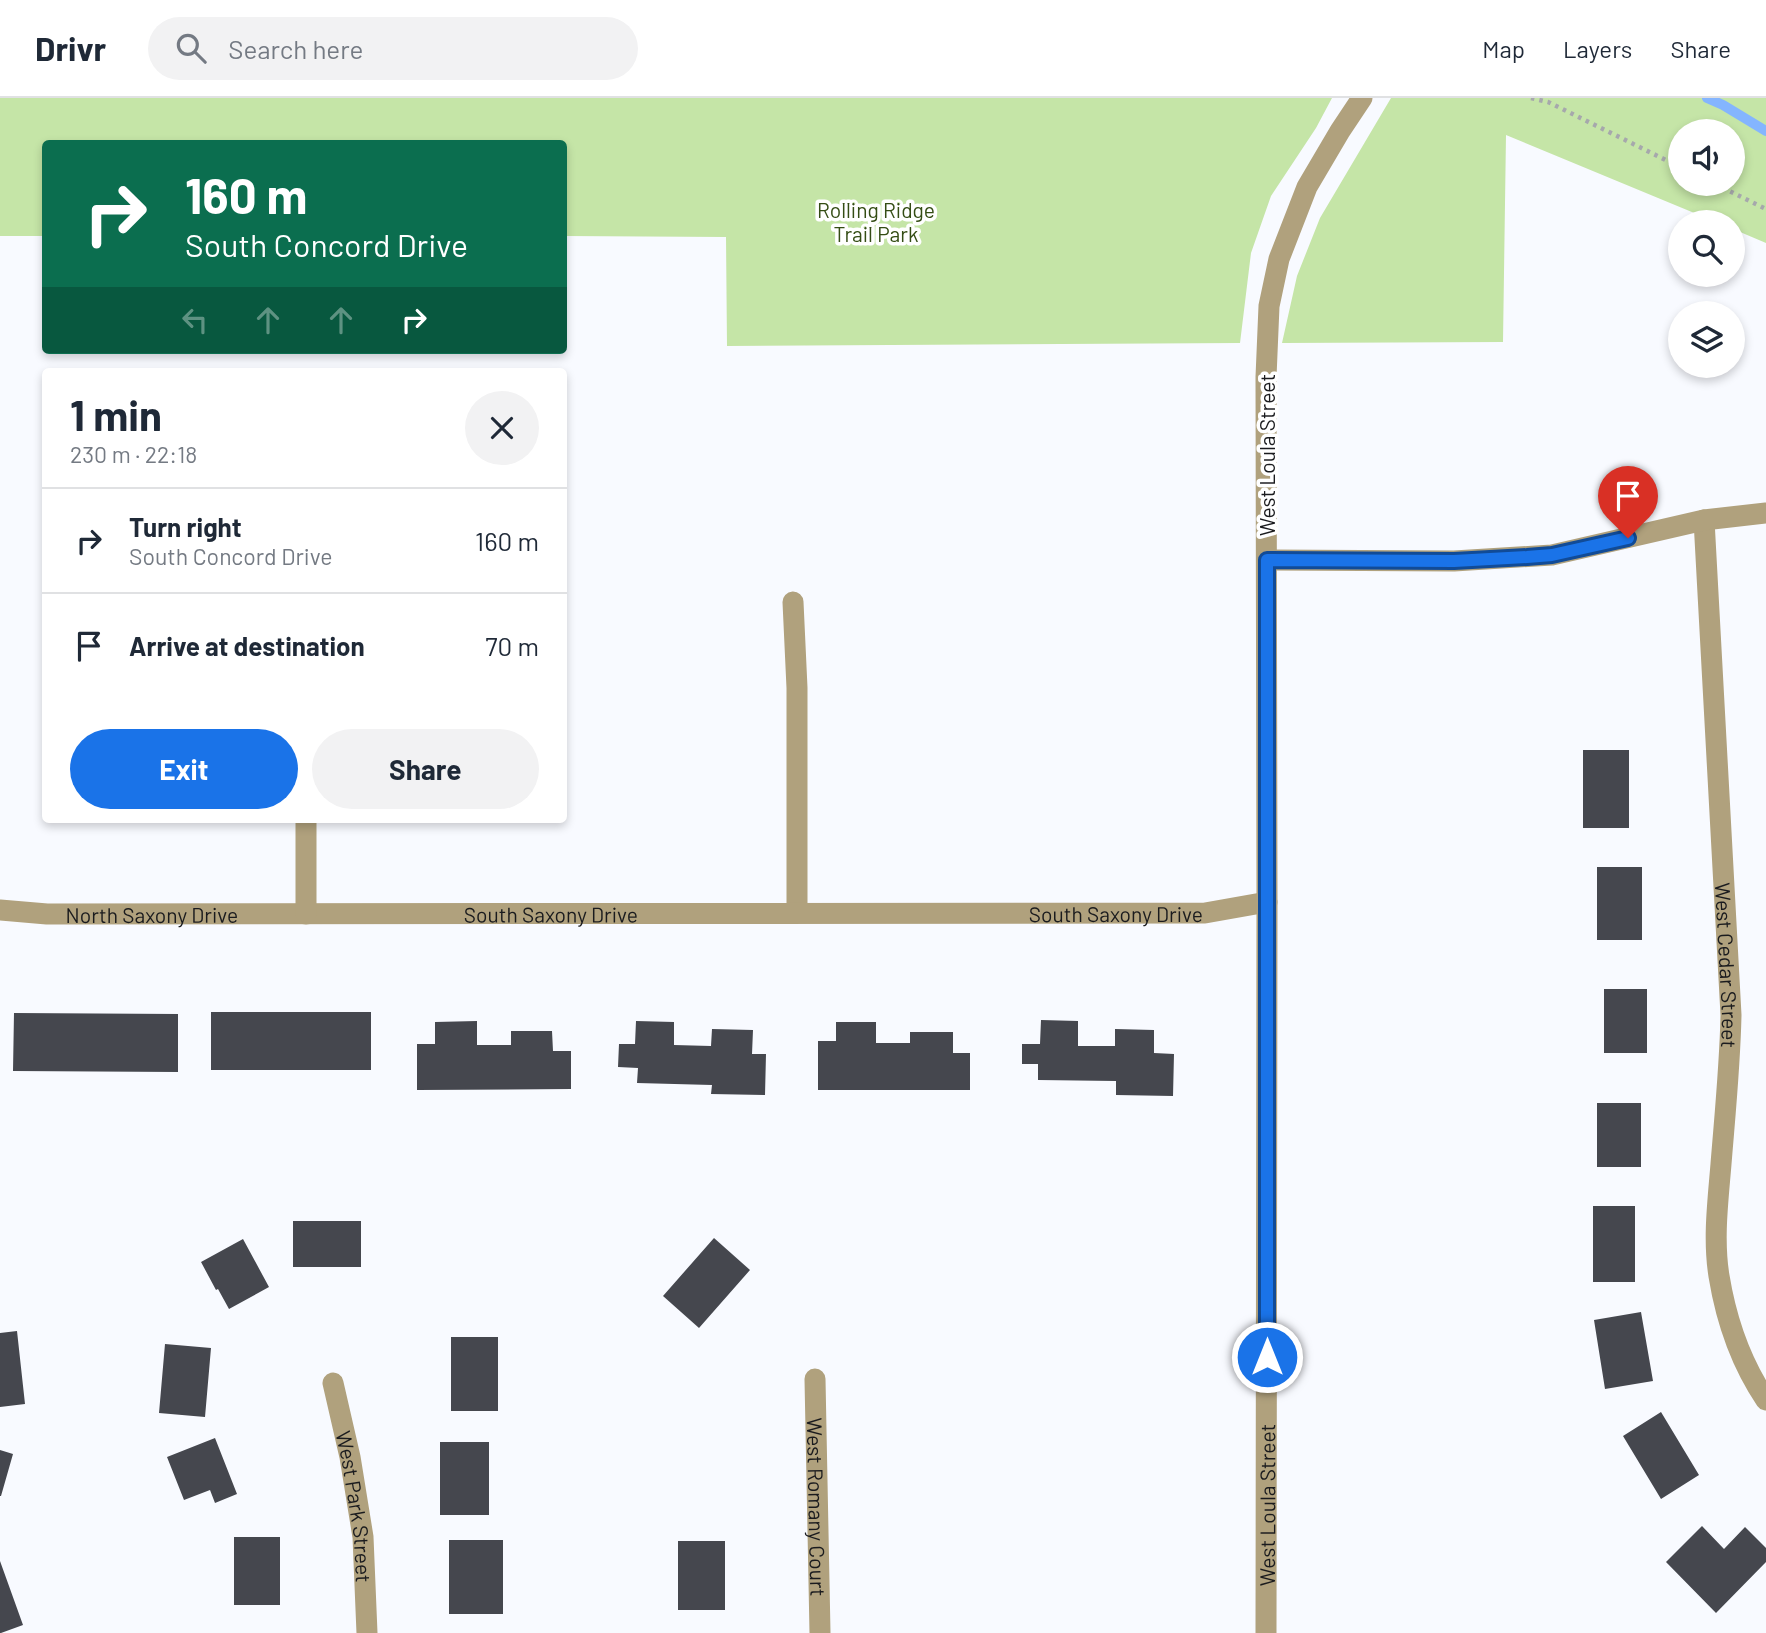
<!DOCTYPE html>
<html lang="en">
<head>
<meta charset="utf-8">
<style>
	:root { --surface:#fff; --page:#f2f2f3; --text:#1f2937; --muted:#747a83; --line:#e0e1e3; --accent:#1a73e8 }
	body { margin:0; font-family:Barlow,sans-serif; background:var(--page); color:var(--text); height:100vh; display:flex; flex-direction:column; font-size:26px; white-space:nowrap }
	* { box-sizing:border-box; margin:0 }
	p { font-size:23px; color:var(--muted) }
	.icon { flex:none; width:38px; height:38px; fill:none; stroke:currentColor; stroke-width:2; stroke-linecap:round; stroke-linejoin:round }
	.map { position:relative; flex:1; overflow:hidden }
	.drawer { position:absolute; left:42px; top:270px; width:525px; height:455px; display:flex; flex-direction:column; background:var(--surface); border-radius:7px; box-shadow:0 4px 10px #0003 }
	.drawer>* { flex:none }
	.banner { position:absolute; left:42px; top:42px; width:525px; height:214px; border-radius:7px; box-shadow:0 4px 10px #0003; background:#0b6e4f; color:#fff; overflow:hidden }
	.fabs { position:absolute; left:1668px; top:21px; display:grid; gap:14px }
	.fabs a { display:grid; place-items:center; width:77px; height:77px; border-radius:50%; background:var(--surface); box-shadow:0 4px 10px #0003; font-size:35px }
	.pin { position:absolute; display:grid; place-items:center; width:60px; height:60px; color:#fff; margin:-72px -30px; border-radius:50% 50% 50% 0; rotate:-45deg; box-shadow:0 0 7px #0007 }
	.pin .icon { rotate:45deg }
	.me { position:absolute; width:77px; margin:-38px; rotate:0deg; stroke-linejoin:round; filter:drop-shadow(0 0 5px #0008) }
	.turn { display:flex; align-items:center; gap:24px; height:147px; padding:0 28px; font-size:32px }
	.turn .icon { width:91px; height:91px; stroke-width:2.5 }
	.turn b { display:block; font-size:49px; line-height:60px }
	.lanes { display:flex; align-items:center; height:66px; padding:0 28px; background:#0003; justify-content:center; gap:35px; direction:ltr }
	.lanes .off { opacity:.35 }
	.round { display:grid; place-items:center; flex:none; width:74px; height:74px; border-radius:37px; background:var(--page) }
	.head { display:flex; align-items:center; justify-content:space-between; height:119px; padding:0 28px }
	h1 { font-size:42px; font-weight:700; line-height:52px }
	.primary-button { display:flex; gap:14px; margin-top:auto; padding:14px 28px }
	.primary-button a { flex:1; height:80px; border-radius:42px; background:var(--accent); color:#fff; font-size:28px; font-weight:700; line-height:80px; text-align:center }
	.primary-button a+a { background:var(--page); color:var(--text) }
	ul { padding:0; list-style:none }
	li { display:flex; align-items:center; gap:21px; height:105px; padding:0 28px; border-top:2px solid var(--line) }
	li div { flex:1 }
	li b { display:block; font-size:26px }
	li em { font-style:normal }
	header { display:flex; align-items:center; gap:42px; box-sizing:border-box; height:98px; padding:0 35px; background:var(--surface); border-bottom:2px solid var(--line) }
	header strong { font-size:33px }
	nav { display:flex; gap:38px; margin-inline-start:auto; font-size:24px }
	.search { width:490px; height:63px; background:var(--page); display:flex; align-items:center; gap:18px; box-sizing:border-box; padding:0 24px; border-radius:38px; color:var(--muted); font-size:26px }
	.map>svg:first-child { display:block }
	.green { fill:#c5e5a7; fill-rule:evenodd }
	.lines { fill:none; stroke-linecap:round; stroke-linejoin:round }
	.stream { stroke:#84b5fe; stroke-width:10 }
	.building { fill:#45474e }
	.path { stroke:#a6a8ac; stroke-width:4.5; stroke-dasharray:3.5 5; stroke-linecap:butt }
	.minor { stroke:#b0a17d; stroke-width:21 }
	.route-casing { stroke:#114b97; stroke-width:18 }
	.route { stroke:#1a73e8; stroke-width:12 }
	.labels { text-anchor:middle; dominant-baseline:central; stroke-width:7; stroke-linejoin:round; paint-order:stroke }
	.park-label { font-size:21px; fill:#344d14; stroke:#fff }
	.street-label { font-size:21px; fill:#1a1b1e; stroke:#fff }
</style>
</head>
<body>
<header>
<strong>Drivr</strong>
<div class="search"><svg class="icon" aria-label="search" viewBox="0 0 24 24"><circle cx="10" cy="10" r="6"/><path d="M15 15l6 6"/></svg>Search here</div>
<nav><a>Map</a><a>Layers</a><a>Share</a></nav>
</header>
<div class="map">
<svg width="1766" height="1535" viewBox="0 0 1766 1535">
	<rect width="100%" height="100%" fill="#f8faff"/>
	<path class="green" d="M0,0H1332L1316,30L1271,98L1251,155L1240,245L727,248L726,139L564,138V46H46L45,138H0Z
		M1391,0H1766V145L1733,131L1732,124H1716L1506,37L1503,244L1282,245L1297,178L1320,120ZM1680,33H1732V86H1680Z"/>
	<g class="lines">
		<path class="stream" d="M1707,0L1723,7L1766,33"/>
	</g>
	<path class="building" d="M1583,652H1629V730H1583Z
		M1597,769H1642V842H1597Z
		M1604,891H1647V955H1604Z
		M211,914H371V972H211Z
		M14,915L178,916V974L13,973Z
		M1041,922L1078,923V948H1115V931L1154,932V955L1174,956L1173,998L1116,997V983L1038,982V966H1022V946H1040Z
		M477,923V947H511V933H552L553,953H571V991L417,992V946H435V924Z
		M636,923L674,924V947L711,948L712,931L753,932L752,956H766L765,997L711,996L712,987L637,985L638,970L618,969L619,946H635Z
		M836,924H876V945H910V934H953V955H970V992H818V943H836Z
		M1597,1005H1641V1069H1597Z
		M1593,1108H1635V1184H1593Z
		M293,1123H361V1169H293Z
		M714,1140L750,1172L699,1230L663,1198Z
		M243,1141L269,1189L229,1211L218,1191L216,1192L201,1164Z
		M1641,1214L1653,1283L1605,1291L1594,1222Z
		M17,1233L25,1306L0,1309V1235Z
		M451,1239H498V1313H451Z
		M165,1246L211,1250L205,1319L159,1315Z
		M1661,1314L1699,1377L1661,1401L1623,1338Z
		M215,1340L237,1396L215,1405L210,1392L184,1402L167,1359Z
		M440,1344H489V1417H440Z
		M0,1352L13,1356L1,1398H0Z
		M1702,1428L1724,1451L1745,1429L1766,1450V1464L1716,1515L1666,1464Z
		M234,1439H280V1507H234Z
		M449,1442H503V1516H449Z
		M678,1443H725V1512H678Z
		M0,1463L23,1527L1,1535H0Z"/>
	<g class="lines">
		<path class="path" d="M1531,0L1548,4L1680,69
			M1715,86L1766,111"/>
		<g class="minor">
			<path id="s1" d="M1704,422L1731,917C1730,967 1725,1016 1721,1066C1718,1103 1713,1141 1719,1178C1726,1221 1741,1265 1766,1302"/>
			<path d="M1267,462L1454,463L1552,457L1704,422L1766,415"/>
			<path d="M793,504L797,590V815"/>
			<path id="s2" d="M0,812L47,816L1205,815L1267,804"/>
			<path d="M306,816V721"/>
			<path id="s3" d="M815,1281L820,1535"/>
			<path id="s4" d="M333,1285L350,1359L363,1439L367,1535"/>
			<path id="s5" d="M1266,1535L1267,804L1266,279L1269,208L1279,161L1307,89L1340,33L1362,0"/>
		</g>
	</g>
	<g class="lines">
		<defs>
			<path id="route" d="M1267,1259V462L1454,463L1527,459L1552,457L1628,440"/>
		</defs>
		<use href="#route" class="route-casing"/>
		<use href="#route" class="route"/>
	</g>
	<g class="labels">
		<g class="park-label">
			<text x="876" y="111">Rolling Ridge<tspan x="876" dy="24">Trail Park</tspan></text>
		</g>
		<g class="street-label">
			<text transform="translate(1266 357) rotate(-90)">West Loula Street</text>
			<text stroke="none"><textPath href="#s2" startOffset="1116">South Saxony Drive</textPath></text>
			<text stroke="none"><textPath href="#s2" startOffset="551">South Saxony Drive</textPath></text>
			<text stroke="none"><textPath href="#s2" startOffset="152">North Saxony Drive</textPath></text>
			<text stroke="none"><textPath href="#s1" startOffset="446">West Cedar Street</textPath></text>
			<text stroke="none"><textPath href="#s5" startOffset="128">West Loula Street</textPath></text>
			<text stroke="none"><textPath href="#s3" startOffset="128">West Romany Court</textPath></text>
			<text stroke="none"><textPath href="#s4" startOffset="126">West Park Street</textPath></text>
		</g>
	</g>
</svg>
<div class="fabs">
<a><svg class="icon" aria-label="sound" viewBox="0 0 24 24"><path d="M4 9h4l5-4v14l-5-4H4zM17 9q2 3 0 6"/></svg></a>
<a><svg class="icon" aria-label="search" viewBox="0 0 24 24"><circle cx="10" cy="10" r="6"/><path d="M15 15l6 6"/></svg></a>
<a><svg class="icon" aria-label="layers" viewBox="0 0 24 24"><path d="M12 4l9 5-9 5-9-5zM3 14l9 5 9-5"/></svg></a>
</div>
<div class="pin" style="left:1628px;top:440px;background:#d93025"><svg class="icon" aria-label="arrive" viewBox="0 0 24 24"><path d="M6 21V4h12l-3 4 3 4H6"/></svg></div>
<svg class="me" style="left:1267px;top:1259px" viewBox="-20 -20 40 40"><circle r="17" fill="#1a73e8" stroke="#fff" stroke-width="3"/><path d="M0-11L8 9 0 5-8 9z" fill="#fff"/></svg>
<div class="banner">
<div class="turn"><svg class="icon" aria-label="right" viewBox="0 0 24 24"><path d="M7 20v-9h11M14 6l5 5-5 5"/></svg><div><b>160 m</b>South Concord Drive</div></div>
<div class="lanes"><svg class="icon off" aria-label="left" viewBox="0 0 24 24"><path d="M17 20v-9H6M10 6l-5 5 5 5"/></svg><svg class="icon off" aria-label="ahead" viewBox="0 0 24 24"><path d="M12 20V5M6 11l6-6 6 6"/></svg><svg class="icon off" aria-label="ahead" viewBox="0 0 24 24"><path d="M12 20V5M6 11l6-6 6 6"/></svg><svg class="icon" aria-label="right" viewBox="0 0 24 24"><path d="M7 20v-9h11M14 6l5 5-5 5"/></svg></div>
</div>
<section class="drawer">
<div class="head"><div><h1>1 min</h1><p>230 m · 22:18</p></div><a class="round"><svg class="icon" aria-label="close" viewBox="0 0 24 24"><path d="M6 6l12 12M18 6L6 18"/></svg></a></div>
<ul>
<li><svg class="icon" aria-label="right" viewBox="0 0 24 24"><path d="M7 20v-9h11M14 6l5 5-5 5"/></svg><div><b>Turn right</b><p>South Concord Drive</p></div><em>160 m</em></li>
<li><svg class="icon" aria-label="arrive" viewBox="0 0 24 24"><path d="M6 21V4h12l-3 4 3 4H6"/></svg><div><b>Arrive at destination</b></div><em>70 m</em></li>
</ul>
<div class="primary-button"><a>Exit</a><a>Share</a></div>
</section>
</div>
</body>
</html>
